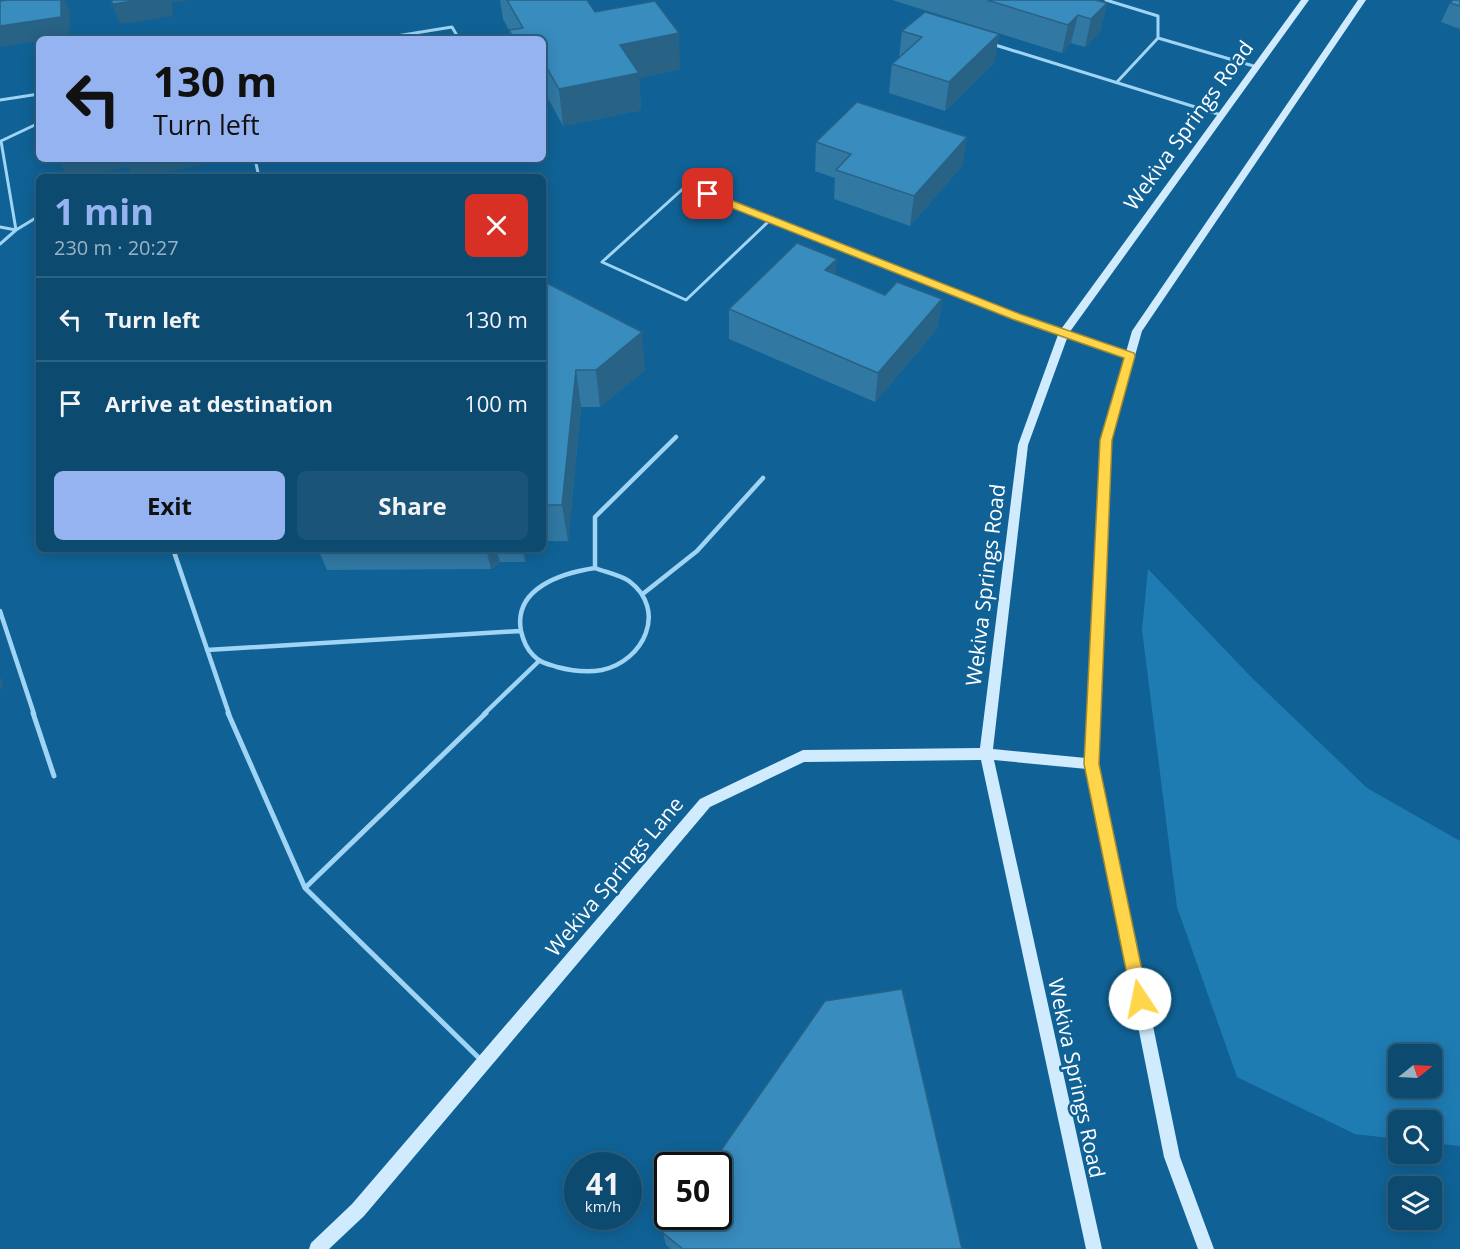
<!DOCTYPE html>
<html lang="en">
<head>
<meta charset="utf-8">
<style>
	:root { --surface:#0c4a70; --page:#1a5478; --text:#f1f3f6; --muted:#9ab3c3; --line:#2c6283; --accent:#95b2f1 }
	body { margin:0; font-family:"Open Sans",sans-serif; background:var(--page); color:var(--text); height:100vh; display:flex; flex-direction:column; font-size:22px; white-space:nowrap }
	* { box-sizing:border-box; margin:0 }
	p { font-size:20px; color:var(--muted) }
	.icon { flex:none; width:33px; height:33px; fill:none; stroke:currentColor; stroke-width:2; stroke-linecap:round; stroke-linejoin:round }
	.map { position:relative; flex:1; overflow:hidden }
	.drawer { position:absolute; left:36px; top:174px; width:510px; height:378px; display:flex; flex-direction:column; background:var(--surface); border-radius:9px; box-shadow:0 3px 15px #0003,0 0 0 2px var(--line) }
	.drawer>* { flex:none }
	.guide { position:absolute; left:36px; top:36px; width:510px; height:126px; border-radius:9px; box-shadow:0 3px 15px #0003,0 0 0 2px var(--line); background:#95b2f1; color:#111; overflow:hidden }
	.needle { width:39px; rotate:72deg }
	.buttons { position:absolute; left:1388px; top:1044px; display:grid; gap:12px }
	.buttons a { display:grid; place-items:center; width:54px; height:54px; border-radius:9px; background:var(--surface); box-shadow:0 3px 15px #0003,0 0 0 2px var(--line); font-size:30px }
	.speed { position:absolute; left:564px; top:1152px; display:flex; gap:12px; font-size:30px; font-weight:700; text-align:center }
	.speed>* { display:grid; place-content:center; width:78px; height:78px; border-radius:50%; background:var(--surface); box-shadow:0 3px 15px #0003,0 0 0 2px var(--line); line-height:1 }
	.speed small { font-size:15px; font-weight:400 }
	.speed .limit { border:3px solid #111; border-radius:9px; background:#fff; color:#111 }
	.pin { position:absolute; display:grid; place-items:center; width:51px; height:51px; color:#fff; margin:-26px; border-radius:12px; box-shadow:0 3px 9px #0006 }
	.me { position:absolute; width:66px; margin:-33px; rotate:349deg; stroke-linejoin:round; filter:drop-shadow(0 0 4px #0008) }
	.turn { display:flex; align-items:center; gap:21px; height:126px; padding:0 18px; font-size:27px }
	.turn .icon { width:78px; height:78px; stroke-width:2.5 }
	.turn b { display:block; font-size:42px; line-height:51px }
	.round { display:grid; place-items:center; flex:none; width:63px; height:63px; border-radius:9px; background:var(--page) }
	.summary { display:flex; align-items:center; justify-content:space-between; height:102px; padding:0 18px }
	h1 { font-size:36px; font-weight:700; line-height:45px; color:var(--accent) }
	.button { display:flex; gap:12px; margin-top:auto; padding:12px 18px }
	.button a { flex:1; height:69px; border-radius:9px; background:var(--accent); color:#111; font-size:24px; font-weight:700; line-height:69px; text-align:center }
	.button a+a { background:var(--page); color:var(--text) }
	ul { padding:0; list-style:none }
	li { display:flex; align-items:center; gap:18px; height:84px; padding:0 18px; border-top:2px solid var(--line) }
	li div { flex:1 }
	li b { display:block; font-size:22px }
	li em { font-style:normal }
	.map>svg:first-child { display:block }
	.green { fill:#1f7cb3; fill-rule:evenodd }
	.lines { fill:none; stroke-linecap:round; stroke-linejoin:round }
	.lane-far2 { stroke:#9fd4f4; stroke-width:3 }
	.lane-far1 { stroke:#9fd4f4; stroke-width:4.5 }
	.lane { stroke:#9fd4f4; stroke-width:5 }
	.secondary { fill:#cfebfd; fill-rule:evenodd }
	.wall { fill:#3178a3 }
	.shaded-wall { fill:#286285 }
	.building { fill:#398cbe; stroke:#286285; stroke-width:1.5 }
	.route { fill:#ffd54a; stroke:#a68a30; stroke-width:1.5 }
	.labels { text-anchor:middle; dominant-baseline:central; stroke-width:5; stroke-linejoin:round; paint-order:stroke }
	.street-label { font-size:21px; fill:#fff; stroke:#106296 }
</style>
</head>
<body>
<div class="map">
<svg width="1460" height="1249" viewBox="0 0 1460 1249">
	<rect width="100%" height="100%" fill="#106296"/>
	<path class="green" d="M1148,569L1251,677L1367,788L1460,841V1146L1431,1143V1120H1398V1139L1355,1134L1237,1077L1177,907L1142,630ZM1398,1054H1431V1088H1398Z"/>
	<g class="lines">
		<path class="lane-far2" d="M1106,0L1158,16V38L1257,67
			M378,39L452,27L459,39
			M992,44L1221,115
			M1117,82L1158,38
			M0,100L39,94
			M39,123L1,141L16,230L39,216
			M255,159L259,177
			M686,186L770,220L686,300L602,262Z
			M770,220L994,308
			M0,227L16,230L0,244"/>
		<path class="lane-far1" d="M990,307L1130,356
			M173,549L229,714
			M595,568C605,572 620,575 629,581C668,610 644,661 602,670C586,673 572,671 557,667C548,664 540,663 533,655C526,648 523,640 521,631C513,588 562,573 595,568Z
			M595,568V517L676,437
			M644,593L697,551L763,478
			M0,611L34,714
			M207,650L520,631
			M484,714L539,661"/>
		<path class="lane" d="M33,713L54,776
			M228,713L305,888L482,1061
			M305,888L486,713"/>
		<path class="secondary" d="M1301,0H1309L1069,333L1028,445L993,749L1086,758L1101,440L1132,331L1358,0H1366L1142,331L1111,440L1099,764L1180,1157L1214,1249H1198L1164,1157L1087,769L994,760L1102,1249H1086L981,760L804,762L710,807L364,1216L329,1249H309L311,1243L352,1204L700,799L803,750L980,748L1018,445L1059,332Z"/>
	</g>
	<path class="wall" d="M500,0H587L595,12L680,69L639,78L641,110L563,126L543,89V39H510L509,30L503,19Z
		M892,0H1097L1107,3L1100,32L1085,47L1071,43L1062,53Z
		M1460,0V29L1441,22L1450,3Z
		M902,31L999,34L994,63L945,111L889,93L892,64L899,58Z
		M967,137L962,166L910,226L834,199L835,178L815,171L816,142Z
		M837,259L835,275L885,295L942,299L937,329L875,402L729,339V309Z
		M543,281L645,370L600,407H581L568,541H543Z
		M318,549H527L525,562H500L491,569L327,570Z
		M663,1233L962,1249H671L666,1245Z"/>
	<path class="shaded-wall" d="M61,0H65L70,12L69,37L53,39H39V41L0,47V26Z
		M142,0H190L172,3L173,16L120,24L112,4Z
		M1107,3L1100,32L1085,47L1091,19Z
		M1078,15L1071,43L1062,53L1068,25Z
		M679,33L680,69L639,78L641,110L563,126L559,89L620,45Z
		M999,34L994,63L945,111L949,82Z
		M967,137L962,166L910,226L914,196Z
		M58,159H200L202,165L141,177H133L128,167L79,177H67Z
		M837,259L834,288L825,270Z
		M942,299L937,329L875,402L878,373Z
		M642,332L645,370L600,407L596,370Z
		M576,370L581,407L568,541L562,505Z
		M486,549H496L500,562L491,569Z
		M522,549H527L525,562Z
		M0,677L3,681L0,693Z"/>
	<path class="building" d="M7,0H61V17L0,26V1Z
		M112,0H142L112,4Z
		M507,0H587L595,12L655,1L679,33L620,45L639,73L559,89L543,61V39H514L509,30L523,28Z
		M987,0H1095L1107,3L1091,19L1078,15L1068,25Z
		M1453,0H1460V6L1450,3Z
		M925,12L999,34L949,82L892,64L922,37L902,31Z
		M857,102L967,137L914,196L836,170L851,154L816,142Z
		M797,243L837,259L825,270L885,295L897,282L942,299L878,373L729,309Z
		M543,281L642,332L596,370H576L562,505H543Z
		M902,989L962,1249H683L663,1233L674,1216H718V1166H710L825,1001Z"/>
	<path class="route" d="M708,191L1020,314L1134,353L1135,356L1112,440L1099,764L1148,999L1146,1005L1140,1008L1134,1005L1132,999L1084,764L1100,440L1124,358L1012,319L704,197L703,194Z"/>
	<g class="labels">
		<g class="street-label">
			<text transform="translate(1188 125) rotate(-54)">Wekiva Springs Road</text>
			<text transform="translate(985 585) rotate(-83)">Wekiva Springs Road</text>
			<text transform="translate(614 876) rotate(-50)">Wekiva Springs Lane</text>
			<text transform="translate(1077 1078) rotate(78)">Wekiva Springs Road</text>
		</g>
	</g>
</svg>
<div class="buttons">
<a><svg class="needle" viewBox="-14 -14 28 28"><path d="M0-13l5 13h-10z" fill="#e53935"/><path d="M0 13l5-13h-10z" fill="#9ab3c3"/></svg></a>
<a><svg class="icon" aria-label="search" viewBox="0 0 24 24"><circle cx="10" cy="10" r="6"/><path d="M15 15l6 6"/></svg></a>
<a><svg class="icon" aria-label="layers" viewBox="0 0 24 24"><path d="M12 4l9 5-9 5-9-5zM3 14l9 5 9-5"/></svg></a>
</div>
<div class="speed"><div>41<small>km/h</small></div><div class="limit">50</div></div>
<div class="pin" style="left:708px;top:194px;background:#d93025"><svg class="icon" aria-label="arrive" viewBox="0 0 24 24"><path d="M6 21V4h12l-3 4 3 4H6"/></svg></div>
<svg class="me" style="left:1140px;top:999px" viewBox="-20 -20 40 40"><circle r="19" fill="#fff"/><path d="M0-13L10 11 0 6-10 11z" fill="#ffd54a"/></svg>
<div class="guide">
<div class="turn"><svg class="icon" aria-label="left" viewBox="0 0 24 24"><path d="M17 20v-9H6M10 6l-5 5 5 5"/></svg><div><b>130 m</b>Turn left</div></div>
</div>
<section class="drawer">
<div class="summary"><div><h1>1 min</h1><p>230 m · 20:27</p></div><a class="round" style="background:#d93025;color:#fff"><svg class="icon" aria-label="close" viewBox="0 0 24 24"><path d="M6 6l12 12M18 6L6 18"/></svg></a></div>
<ul>
<li><svg class="icon" aria-label="left" viewBox="0 0 24 24"><path d="M17 20v-9H6M10 6l-5 5 5 5"/></svg><div><b>Turn left</b></div><em>130 m</em></li>
<li><svg class="icon" aria-label="arrive" viewBox="0 0 24 24"><path d="M6 21V4h12l-3 4 3 4H6"/></svg><div><b>Arrive at destination</b></div><em>100 m</em></li>
</ul>
<div class="button"><a>Exit</a><a>Share</a></div>
</section>
</div>
</body>
</html>
